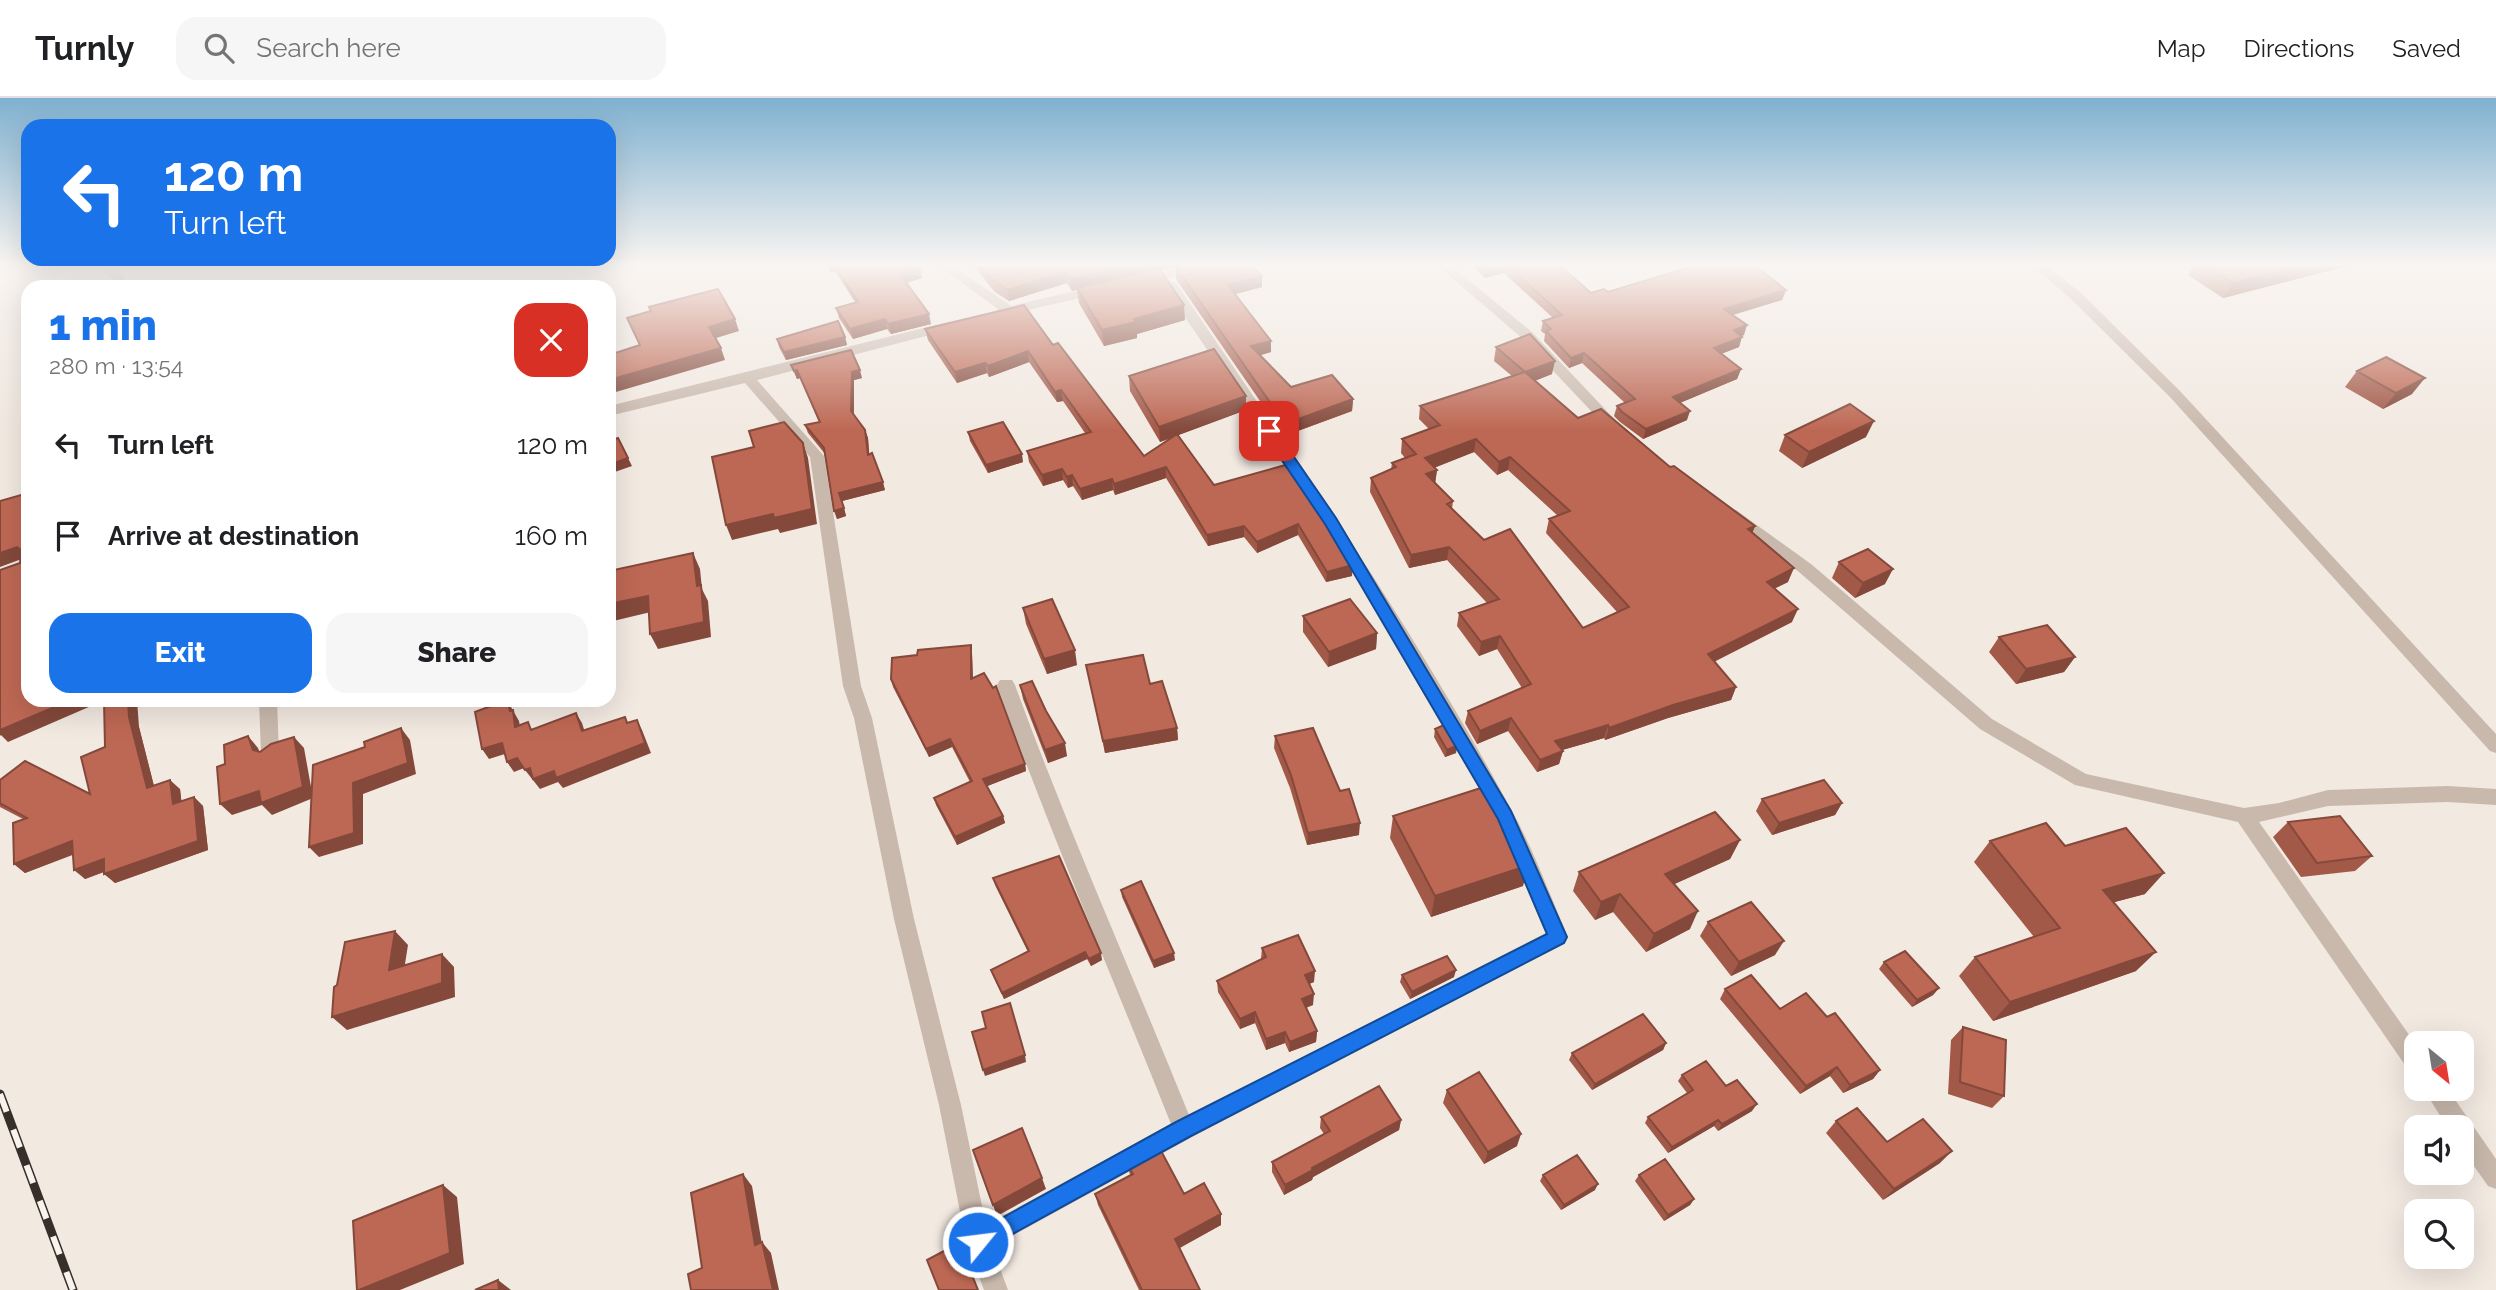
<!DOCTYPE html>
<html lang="en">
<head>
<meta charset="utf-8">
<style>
	:root { --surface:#fff; --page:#f6f6f6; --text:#202124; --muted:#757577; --line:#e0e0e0; --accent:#1a73e8 }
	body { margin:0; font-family:Raleway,sans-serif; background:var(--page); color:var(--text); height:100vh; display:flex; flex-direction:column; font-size:26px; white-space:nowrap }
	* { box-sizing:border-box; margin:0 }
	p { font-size:23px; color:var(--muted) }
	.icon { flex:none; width:38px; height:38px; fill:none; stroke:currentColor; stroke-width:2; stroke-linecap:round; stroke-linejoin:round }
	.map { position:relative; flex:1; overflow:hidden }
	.drawer { position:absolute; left:21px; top:182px; width:595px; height:427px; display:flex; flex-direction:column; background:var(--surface); border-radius:21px; box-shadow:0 7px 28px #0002 }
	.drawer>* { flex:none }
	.top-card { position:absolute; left:21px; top:21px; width:595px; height:147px; border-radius:21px; box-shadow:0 7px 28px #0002; background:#1a73e8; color:#fff; overflow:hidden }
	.needle { width:46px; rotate:150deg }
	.fabs { position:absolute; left:2404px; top:933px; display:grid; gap:14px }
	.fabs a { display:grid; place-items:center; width:70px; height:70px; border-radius:14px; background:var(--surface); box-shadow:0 7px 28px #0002; font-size:35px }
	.pin { position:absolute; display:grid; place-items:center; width:60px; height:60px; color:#fff; margin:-30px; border-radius:14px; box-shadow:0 4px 10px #0006 }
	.me { position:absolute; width:77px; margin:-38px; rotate:61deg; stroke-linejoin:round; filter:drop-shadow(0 0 5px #0008) }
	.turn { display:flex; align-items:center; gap:24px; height:147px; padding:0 28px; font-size:32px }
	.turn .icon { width:91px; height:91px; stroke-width:2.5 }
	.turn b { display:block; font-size:49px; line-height:60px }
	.round { display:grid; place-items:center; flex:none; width:74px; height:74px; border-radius:21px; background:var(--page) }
	.summary { display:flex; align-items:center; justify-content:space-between; height:119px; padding:0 28px }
	h1 { font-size:42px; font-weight:800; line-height:52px; color:var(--accent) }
	.button { display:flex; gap:14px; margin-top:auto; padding:14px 28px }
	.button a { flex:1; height:80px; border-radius:21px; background:var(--accent); color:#fff; font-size:28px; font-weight:800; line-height:80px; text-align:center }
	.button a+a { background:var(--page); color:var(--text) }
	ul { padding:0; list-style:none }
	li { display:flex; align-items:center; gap:21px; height:91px; padding:0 28px }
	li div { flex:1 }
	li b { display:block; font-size:26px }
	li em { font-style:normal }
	header { display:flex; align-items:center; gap:42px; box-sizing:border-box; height:98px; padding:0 35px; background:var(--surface); border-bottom:2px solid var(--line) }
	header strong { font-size:33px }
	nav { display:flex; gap:38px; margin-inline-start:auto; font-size:24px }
	.search { width:490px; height:63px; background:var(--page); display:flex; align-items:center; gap:18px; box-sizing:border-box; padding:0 24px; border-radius:21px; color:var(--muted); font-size:26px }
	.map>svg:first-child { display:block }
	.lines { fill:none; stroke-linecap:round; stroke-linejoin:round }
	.minor { fill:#c9b9ad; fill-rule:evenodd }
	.rail-casing { stroke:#382f2b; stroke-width:9 }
	.rail { stroke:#f9f3ed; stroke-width:6; stroke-dasharray:19; stroke-linecap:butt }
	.wall { fill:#a35948; fill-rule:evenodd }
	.shaded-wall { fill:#84493b }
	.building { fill:#bd6854; stroke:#84493b; stroke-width:2; fill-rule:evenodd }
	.route { fill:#1a73e8; stroke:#114b97; stroke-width:2 }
</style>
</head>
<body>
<header>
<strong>Turnly</strong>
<div class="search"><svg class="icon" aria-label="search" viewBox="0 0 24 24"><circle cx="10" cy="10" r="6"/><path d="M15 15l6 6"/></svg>Search here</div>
<nav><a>Map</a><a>Directions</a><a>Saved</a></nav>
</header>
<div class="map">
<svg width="2496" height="1192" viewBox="0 0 2496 1192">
	<rect width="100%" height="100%" fill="#f2e9e1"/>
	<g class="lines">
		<path class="minor" d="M99,166H112L132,189H118Z
			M936,166H950L1011,208L1101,187L1108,191L1106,194L1002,218L995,214L998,211Z
			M1197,166H1219L1218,169L1142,186L1135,182L1137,179Z
			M1436,166H1449L1533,235L1619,326L1621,329L1619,332H1609L1523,241Z
			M2030,166H2044L2081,195L2180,293L2496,636V655L2490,653L2170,299L2071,201Z
			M1171,184L1176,185C1294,357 1413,529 1512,713C1534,753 1550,797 1568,839L1565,845L1192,1039L992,1149L1008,1192H984L966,1144L939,1007L894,821L854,620L843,588L810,359L745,285L609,318V308L948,224L955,228L953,231L757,282L824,358L861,588L872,620L914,821L961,1007L986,1127L1171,1026C1113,880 1050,735 997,587L1000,582H1012L1015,587C1068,732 1131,873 1189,1017L1546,835L1497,721L1424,593L1325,426L1164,188Z
			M1736,412L1811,466L1992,621L2086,676L2244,710L2279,705L2328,692L2448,688L2496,691V707L2448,704L2328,708L2259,724L2417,948V976L2409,973L2238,724L2075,687L1980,631L1799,474L1730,421L1728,417L1730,413Z
			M259,602H277L279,656L276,661L270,663L264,661L261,656Z
			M2423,990H2447L2496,1061V1091L2488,1088L2462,1051V1029H2447Z"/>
		<defs>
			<path id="rail" d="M0,996L73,1192"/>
		</defs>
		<use href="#rail" class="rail-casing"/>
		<use href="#rail" class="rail"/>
	</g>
	<path class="wall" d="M825,166H916L920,170L922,180L906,185L931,226L891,236L887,231L853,241L839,220L836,210L855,204L835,173L831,174Z
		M972,166H1187L1160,172L1185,222L1137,236V240L1104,248L1079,205L1077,191L1072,193L1067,185L1009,203L995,194Z
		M1471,166H1558L1591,195L1608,194L1739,170L1786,192L1782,202L1733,217L1744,237L1741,238L1739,249L1721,256L1741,271L1737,281L1680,305L1687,322L1643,341L1620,324L1614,318L1617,308L1625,305L1582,265L1569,270L1544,243L1545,236L1541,233L1543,223L1553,220L1504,175L1485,180Z
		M2195,166H2355L2223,200L2188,177Z
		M1176,169L1262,189L1235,196L1271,254L1260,257L1291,289L1353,301L1352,313L1284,338L1176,181Z
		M925,231L1053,247L1144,358L1171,340L1160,344L1130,293L1129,278L1246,312L1178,337L1214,387L1289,366L1352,478L1326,484L1298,437L1257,455L1244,439L1208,448L1166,380L1115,397L1113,392L1082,402L1073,388L1068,390L1063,382L1043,388L1029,364L1027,353L1085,335L1063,303L1057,304L1029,264L989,279L987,275L957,285L928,242Z
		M845,239L847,247L786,262L779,249L777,241Z
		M1496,249L1552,276L1535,283L1578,320L1670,369L1755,428L1752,435L1788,484L1774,491L1792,524L1714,564L1736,589L1731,602L1668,620L1605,642L1604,640L1562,652L1563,653L1559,666L1537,674L1508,633L1477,646L1465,625L1468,613L1522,590L1497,551L1479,558L1457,528L1459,515L1487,505L1447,462L1409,470L1370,394L1371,380L1391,372L1392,365L1405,360L1401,355L1402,341L1429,331L1419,321L1420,308L1512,278L1494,263ZM1474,354L1497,377L1508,372L1558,418L1549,421L1546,435L1617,514L1583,530L1484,442L1452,411L1453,403L1435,385L1437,372L1434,370Z
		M791,267L862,280L854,282V316L865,332L868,340L869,356L885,392L842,403L846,418L837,421L825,356L808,335L805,327L819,324L800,280L797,281Z
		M2357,273L2412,296L2383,311L2345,289Z
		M968,334L1023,364L988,375L970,343Z
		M1785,337L1866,339L1802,370L1779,353Z
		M1839,464L1885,486L1855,500L1832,480Z
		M1023,510L1077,567L1047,576L1026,526Z
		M1303,518L1377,535L1376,551L1328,569L1303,534Z
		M1999,539L2075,559L2064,574L2016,586L1989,554Z
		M971,547L972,555L973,580L1025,666L1026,673L987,688L1003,718L1005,725L957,747L936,707L934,700L970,684L952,649L929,659L893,589L891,581L917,557Z
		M1086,567L1177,630L1178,642L1105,655Z
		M1020,587L1046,613L1067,658L1048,665L1023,601Z
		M139,629L154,688L180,691L181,703L194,699L203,708L208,752L115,785L104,774L85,781L73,756L25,775L14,766L23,721L0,709V682L90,696Z
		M1435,631L1456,655L1445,659L1434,639Z
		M1275,638L1359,737L1307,747L1290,690L1274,650Z
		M1762,701L1842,705L1835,717L1772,737L1756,713Z
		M1393,718L1523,788L1431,819L1390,740Z
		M2288,724L2372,758L2355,773L2301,779L2273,739Z
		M1740,742L1730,761L1674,786L1690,831L1646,854L1613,814L1595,822L1573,793L1579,774Z
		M1990,743L2065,748L2145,796L2114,804L2136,873L1993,923L1959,878L1975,859L2034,839L1974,764Z
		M993,780L1102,862L1091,868L1087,861L1004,901L993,878L991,872L1028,854L995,787Z
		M1121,792L1175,862L1154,870L1122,799Z
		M1708,824L1775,857L1731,878L1700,838Z
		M1262,850L1314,884L1309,886L1313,907L1306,910L1317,933L1316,944L1289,954L1285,945L1266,952L1255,925L1240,931L1218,894L1217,883L1261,861Z
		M1884,864L1939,890L1933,897L1912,909L1879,871Z
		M1402,877L1454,879L1410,901L1400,884Z
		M1725,891L1780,911L1827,919L1880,972L1873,981L1843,995L1830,978L1800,996L1720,901Z
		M1963,929L2004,998L1992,1010L1948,996L1951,942Z
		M1666,945L1663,952L1592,992L1569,962L1572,955Z
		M1682,977L1726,988L1752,1013L1718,1033L1714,1028L1668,1055L1645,1025L1648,1019L1687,995L1678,983Z
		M1447,992L1517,1048L1484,1066L1443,1005Z
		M1321,1019L1401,1022L1399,1032L1313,1079L1312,1082L1284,1097L1272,1074V1064L1324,1036L1320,1030Z
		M1836,1023L1887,1044L1940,1065L1883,1102L1826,1035Z
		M1128,1068L1221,1116V1127L1180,1150L1200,1192H1139L1098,1107L1095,1096L1130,1077Z
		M1543,1077L1595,1092L1561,1112L1540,1083Z
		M1639,1077L1694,1101L1690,1107L1664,1123L1635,1083Z"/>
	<path class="shaded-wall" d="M829,166H833L835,173L831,174Z
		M1137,166H1187L1072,193L1070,181Z
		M1506,166L1504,175L1485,180L1486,170Z
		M2309,166H2355L2223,200L2233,185Z
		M920,170L922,180L902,186L900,176Z
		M1066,173L1067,185L1009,203L1008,192Z
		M1262,178V189L1228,198V187Z
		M1786,192L1782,202L1721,220L1724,211Z
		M1184,207L1185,222L1137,236V240L1104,248L1102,232L1134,221Z
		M929,216L931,226L891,236L888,226Z
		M735,221L739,233L713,241L709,229Z
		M885,221L887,231L853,241L850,231Z
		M1747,227L1744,237L1731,242L1734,232Z
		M845,239L847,247L786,262L784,254Z
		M1742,239L1739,249L1710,260L1714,250Z
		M1271,243V254L1251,260V248Z
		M721,250L725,262L609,296V282Z
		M1028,253L1029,264L989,279L988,268Z
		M1584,255L1582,265L1569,270L1571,260Z
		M1555,263L1552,276L1523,287L1525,274Z
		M985,265L987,275L957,285L955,274Z
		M1741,271L1737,281L1670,309L1673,299Z
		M797,272L800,280L797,281L794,273Z
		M860,272L862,280L854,282V321L851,313L852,274Z
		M2425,280L2412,296L2383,311L2396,295Z
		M1061,292L1063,303L1057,304L1055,294Z
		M1246,298V312L1160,344L1159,329Z
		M1353,301L1352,313L1284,338L1285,326Z
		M1690,313L1687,322L1643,341L1646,331Z
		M1874,323L1866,339L1802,370L1809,354Z
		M865,332L868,340L870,365L868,357Z
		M1476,341L1474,354L1423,374L1425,360Z
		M803,345L808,360L817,426L780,435L778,431L732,442L726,427Z
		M1022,356L1023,364L988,375L986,367Z
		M1510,359L1508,372L1497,377L1499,364Z
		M628,360L632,368L609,376V367Z
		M1166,369V380L1115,397L1114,386Z
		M1062,371L1063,382L1043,388L1042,377Z
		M1437,372L1435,386L1426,376Z
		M1072,377L1073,388L1068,390L1067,379Z
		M1112,381L1113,392L1082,402L1080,391Z
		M883,384L885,392L842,403L839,395Z
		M844,410L846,418L837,421L834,413Z
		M1298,426V437L1257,455V444Z
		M1244,428V439L1208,448L1207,437Z
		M1755,428L1750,441L1748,431Z
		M17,449L27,459L0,469V455Z
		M1449,449L1447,462L1409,470L1411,457Z
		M693,455L700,471L702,491L708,503L711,539L658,551L650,536L697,488Z
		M1353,467L1352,478L1326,484L1327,474Z
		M1794,470L1788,484L1761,497L1767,484Z
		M1893,471L1885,486L1855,500L1863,485Z
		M648,498L655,513L609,524V506Z
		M1798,511L1792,524L1703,569L1708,556Z
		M1377,535L1376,551L1328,569L1329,554Z
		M1500,538L1497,551L1479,558L1481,544Z
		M971,547L972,555L973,588L971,581Z
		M1075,552L1077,567L1047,576L1044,561Z
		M2075,559L2064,574L2016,586L2026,571Z
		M1736,589L1731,602L1668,620L1605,642L1609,630L1673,607Z
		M71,602H105L8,644L1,637L0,638V630Z
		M128,602H137L139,629L157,700L147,690L129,619Z
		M507,602L519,623L522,639L515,629Z
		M576,615L582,625L588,644L582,633Z
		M1511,620L1508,633L1477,646L1480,633Z
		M637,622L642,632L651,655L563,690L558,684L540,691L525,672Z
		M1608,627L1604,640L1552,655L1555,643Z
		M401,630L410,642L416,676L363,696V746L319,759L309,749L353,685Z
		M1177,630L1178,642L1105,655L1103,643Z
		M248,638L258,650L263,663L253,652Z
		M294,639L304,650L313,700L272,717L262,707L232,717L220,706Z
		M950,641L952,649L929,659L926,651Z
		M502,645L508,655L489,661L482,651Z
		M1065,645L1067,658L1048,665L1045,652Z
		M1458,647L1456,655L1445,659L1447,652Z
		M1563,653L1559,666L1537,674L1540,662Z
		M517,660L524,670L514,674L507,664Z
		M1025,666L1026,673L985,689L983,681Z
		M170,682L180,691L183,715L173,706Z
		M194,699L203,708L208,752L115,785L104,776Z
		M1842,705L1835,717L1772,737L1779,725Z
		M1003,718L1005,725L957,747L955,739Z
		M1360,725L1359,737L1307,747L1308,735Z
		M1740,742L1730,761L1657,794L1665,776Z
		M72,743L83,753L25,775L14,766Z
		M104,761L114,770L85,781L74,772Z
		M1529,767L1523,788L1431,819L1435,798Z
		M2164,775L2145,796L2085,812L2103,792Z
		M1620,796L1613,814L1595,822L1601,804Z
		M1698,813L1690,831L1646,854L1654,836Z
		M395,833L408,847L402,885L389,872Z
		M1784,843L1775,857L1731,878L1739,864Z
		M1085,854L1087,861L1004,901L1002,895Z
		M2156,854L2136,873L1993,923L2010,904Z
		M1101,855L1102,862L1091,868L1089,861Z
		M1174,855L1175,862L1154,870L1153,863Z
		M442,856L454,869L455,899L347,932L332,919Z
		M1456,872L1454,879L1410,901L1412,894Z
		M1315,873L1314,884L1304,888L1305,877Z
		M1939,890L1933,897L1912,909L1917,902Z
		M1314,896L1313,907L1301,911L1302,901Z
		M1255,914V925L1240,931V921Z
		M1317,933L1316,944L1289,954L1290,944Z
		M1285,934V945L1266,952V941Z
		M1666,945L1663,952L1592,992L1595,986Z
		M1025,957L1026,964L985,978L983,972Z
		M1837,969L1830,978L1800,996L1806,988Z
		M1880,972L1873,981L1843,995L1850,987Z
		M1757,1006L1752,1013L1718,1033L1722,1026Z
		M1401,1022L1399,1032L1313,1079L1312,1082L1284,1097L1285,1087L1312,1070Z
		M1718,1022L1714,1028L1668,1055L1672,1049Z
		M1521,1036L1517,1048L1484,1066L1488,1054Z
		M1952,1053L1940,1065L1883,1102L1894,1091Z
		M743,1076L752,1088L764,1158L755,1147Z
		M1042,1080L1046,1091L997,1118L993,1107Z
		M1598,1086L1595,1092L1561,1112L1564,1107Z
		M443,1087L457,1099L464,1166L400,1192H359Z
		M1694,1101L1690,1107L1664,1123L1668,1117Z
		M1221,1116V1127L1177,1151L1175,1141Z
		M762,1144L771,1155L779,1192H773Z
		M498,1182L511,1192H499Z"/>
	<path class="building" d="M834,166H916L920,170L900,176L929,216L888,226L885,221L850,231L836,210L858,204Z
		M979,166H1137L1070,181L1066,173L1008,192L993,182Z
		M1192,166H1250L1262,178L1228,187L1271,243L1251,248L1291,289L1332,277L1353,301L1285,326L1176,169Z
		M1482,166H1504L1486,170Z
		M1506,166H1558L1591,195L1604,191L1608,194L1700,166H1733L1739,170L1753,166L1786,192L1724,211L1747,227L1734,232L1742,239L1714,250L1741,271L1673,299L1690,313L1646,331L1622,314L1617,308L1635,301L1584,255L1571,260L1546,233L1551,231L1543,223L1562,217Z
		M2203,166H2309L2233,185Z
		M1159,170L1184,207L1134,221L1136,224L1102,232L1077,190Z
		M718,191L735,221L709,229L721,250L609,282V257L640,247L627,220L651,213L649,209Z
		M1024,207L1053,247L1058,245L1144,358L1177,336L1214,387L1289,366L1353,467L1327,474L1298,426L1257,444L1244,428L1207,437L1166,369L1114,386L1112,381L1080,391L1072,377L1067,379L1062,371L1042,377L1027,353L1091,334L1061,292L1055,294L1028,253L988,268L985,265L955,274L925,231Z
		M838,223L845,239L784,254L777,241Z
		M1530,236L1555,263L1525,274L1578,320L1601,311L1670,369L1674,368L1755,428L1748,431L1794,470L1767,484L1798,511L1708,556L1736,589L1673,607L1609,630L1608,627L1555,643L1563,653L1540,662L1511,620L1480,633L1468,613L1531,586L1500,538L1481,544L1459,515L1499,501L1449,449L1411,457L1371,380L1396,369L1392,365L1416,356L1402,341L1440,327L1420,308L1525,274L1496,249ZM1476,341L1499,364L1510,359L1570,413L1549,421L1629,509L1583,530L1510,431L1484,442L1447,406L1453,403L1426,376L1437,372L1425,360Z
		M1214,251L1246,298L1159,329L1129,278Z
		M851,252L860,272L852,274L851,313L865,332L868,357L872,355L883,384L839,395L844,410L834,413L824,350L805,327L820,324L797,272L794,273L791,267Z
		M2386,259L2425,280L2396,295L2357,273Z
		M1850,306L1874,323L1809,354L1785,337Z
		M784,324L803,345L812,411L774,420L773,416L726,427L712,359L754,349L749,333Z
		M1003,324L1022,356L986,367L968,334Z
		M618,340L628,360L609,367V343Z
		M28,395V602H71L0,632V472L20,465L21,452L17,449L0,455V403Z
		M1868,451L1893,471L1863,485L1839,464Z
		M693,455L697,488L701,487L704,524L650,536L648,498L609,506V473Z
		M1052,501L1075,552L1044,561L1023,510Z
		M1350,501L1377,535L1329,554L1303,518Z
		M2047,527L2075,559L2026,571L1999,539Z
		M971,547V581L984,575L993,590L996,588L1025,666L983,681L1003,718L955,739L934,700L972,683L950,641L926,651L891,581L892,560L917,557L918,552Z
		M1143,557L1150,586L1162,583L1177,630L1103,643L1086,567Z
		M1032,583L1046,613L1065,645L1045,652L1020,587Z
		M106,602H128L129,619L147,690L170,682L173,706L194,699L198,743L104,776V761L74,772L72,743L14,766L13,725L27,720L0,705V682L25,663L90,696L81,659L105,649L104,603Z
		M507,602L510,613L513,612L515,629L528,624L531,632L576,615L582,633L625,619L627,625L637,622L645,645L556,680L554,673L533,681L530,670L525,672L517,660L507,664L502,645L482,651L475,614Z
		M1446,626L1458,647L1447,652L1435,631Z
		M401,630L408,665L353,685L354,735L309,749L313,667L365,649L364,644Z
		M1313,630L1340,693L1349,691L1360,725L1308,735L1291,677L1275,638Z
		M248,638L253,652L260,654L271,646L294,639L303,689L261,705L259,693L220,706L217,669L225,666L224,647Z
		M1824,682L1842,705L1779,725L1762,701Z
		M1484,689L1529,767L1435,798L1393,718Z
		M1715,714L1740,742L1665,776L1698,813L1654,836L1620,796L1601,804L1579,774Z
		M2340,718L2372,758L2317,765L2288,724Z
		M2046,725L2065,748L2126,730L2164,775L2103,792L2156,854L2010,904L1975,859L2060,830L1990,743Z
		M1059,758L1101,855L1089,861L1085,854L1002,895L991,872L1029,853L993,780Z
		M1141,783L1174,855L1153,863L1121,792Z
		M1751,804L1784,843L1739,864L1708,824Z
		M395,833L389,872L442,856V885L332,919L334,889L337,887L345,844Z
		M1298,837L1315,873L1305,877L1314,896L1302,901L1317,933L1290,944L1285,934L1266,941L1255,914L1240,921L1217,883L1266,859L1262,850Z
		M1905,853L1939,890L1917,902L1884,864Z
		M1447,858L1456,872L1412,894L1402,877Z
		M1751,877L1780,911L1806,895L1827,919L1835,915L1880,972L1850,987L1837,969L1806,988L1725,891Z
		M1010,905L1025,957L983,972L972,934L986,930L982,914Z
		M1643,916L1666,945L1595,986L1572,955Z
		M1963,929L2006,942L2004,998L1960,984Z
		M1706,963L1726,988L1737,982L1757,1006L1722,1026L1718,1022L1672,1049L1648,1019L1693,992L1682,977Z
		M1479,974L1521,1036L1488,1054L1447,992Z
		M1379,988L1401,1022L1312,1070L1313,1072L1285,1087L1272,1064L1330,1033L1321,1019Z
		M1857,1010L1887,1044L1923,1021L1952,1053L1894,1091L1836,1023Z
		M1022,1030L1042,1080L993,1107L973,1052Z
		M1160,1051L1184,1096L1204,1085L1221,1116L1175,1141L1200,1192H1142L1095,1096L1133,1076L1128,1068Z
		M1577,1057L1598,1086L1564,1107L1543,1077Z
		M1665,1061L1694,1101L1668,1117L1639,1077Z
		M743,1076L755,1147L762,1144L773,1192H691L688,1176L702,1170L691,1095Z
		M443,1087L450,1155L359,1192H357L353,1123Z
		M959,1145L978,1192H939L927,1162Z
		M498,1182L499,1192H475Z"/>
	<linearGradient id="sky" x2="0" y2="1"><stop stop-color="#7fb1d0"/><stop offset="0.5" stop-color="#f9f5f2"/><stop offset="1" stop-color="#f9f5f2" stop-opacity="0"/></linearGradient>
	<rect width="2496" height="333" fill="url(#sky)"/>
	<path class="route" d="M1269,329L1274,330L1336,420L1511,713L1567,839L1564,845L1191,1038L978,1155L971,1152L968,1144L971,1137L1176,1024L1547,836L1498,721L1325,426L1262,333Z"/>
</svg>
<div class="fabs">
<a><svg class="needle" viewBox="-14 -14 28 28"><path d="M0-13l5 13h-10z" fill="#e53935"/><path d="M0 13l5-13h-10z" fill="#757577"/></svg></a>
<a><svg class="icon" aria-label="sound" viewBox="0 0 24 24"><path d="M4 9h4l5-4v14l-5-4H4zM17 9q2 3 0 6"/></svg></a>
<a><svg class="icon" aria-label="search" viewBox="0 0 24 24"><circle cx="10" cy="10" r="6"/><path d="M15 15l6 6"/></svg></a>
</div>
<div class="pin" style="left:1269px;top:333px;background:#d93025"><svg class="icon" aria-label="arrive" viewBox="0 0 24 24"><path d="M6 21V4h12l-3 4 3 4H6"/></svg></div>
<svg class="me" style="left:978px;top:1144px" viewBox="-20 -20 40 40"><circle r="17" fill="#1a73e8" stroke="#fff" stroke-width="3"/><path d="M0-11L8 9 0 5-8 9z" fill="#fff"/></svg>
<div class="top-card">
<div class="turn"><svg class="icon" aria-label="left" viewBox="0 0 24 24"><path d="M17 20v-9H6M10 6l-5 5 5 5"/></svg><div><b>120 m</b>Turn left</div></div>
</div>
<section class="drawer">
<div class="summary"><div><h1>1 min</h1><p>280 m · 13:54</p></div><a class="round" style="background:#d93025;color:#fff"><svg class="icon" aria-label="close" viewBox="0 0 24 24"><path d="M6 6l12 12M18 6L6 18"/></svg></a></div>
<ul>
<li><svg class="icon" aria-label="left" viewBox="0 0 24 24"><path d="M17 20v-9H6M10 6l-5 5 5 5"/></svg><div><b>Turn left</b></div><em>120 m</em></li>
<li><svg class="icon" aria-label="arrive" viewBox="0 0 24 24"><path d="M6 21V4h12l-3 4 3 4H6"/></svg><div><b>Arrive at destination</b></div><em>160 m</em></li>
</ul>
<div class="button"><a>Exit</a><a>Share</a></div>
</section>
</div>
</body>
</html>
